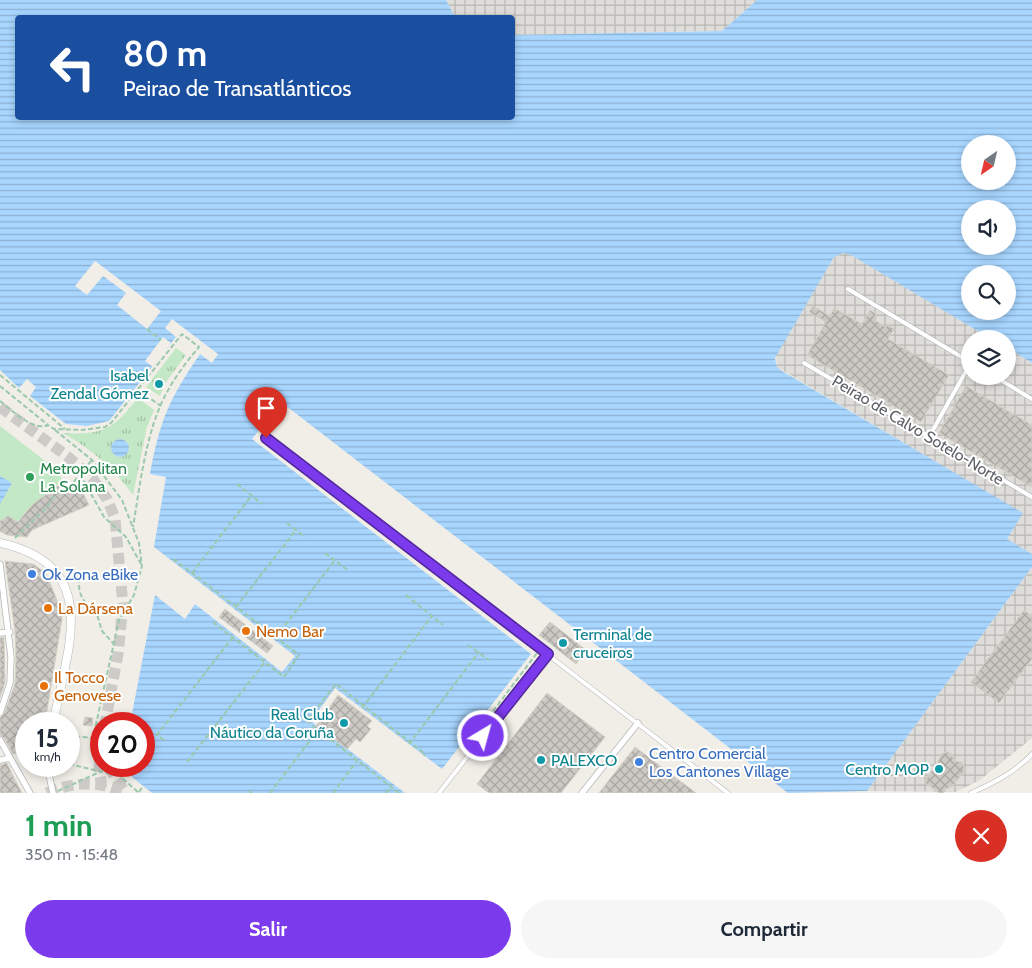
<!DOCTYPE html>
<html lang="es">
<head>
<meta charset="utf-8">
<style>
	:root { --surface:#fff; --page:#f6f6f7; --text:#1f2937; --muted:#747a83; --accent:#7c3aed }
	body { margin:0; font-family:Cabin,sans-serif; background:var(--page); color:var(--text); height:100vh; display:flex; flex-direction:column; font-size:19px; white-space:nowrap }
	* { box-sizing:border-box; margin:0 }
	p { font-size:16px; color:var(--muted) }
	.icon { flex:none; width:28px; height:28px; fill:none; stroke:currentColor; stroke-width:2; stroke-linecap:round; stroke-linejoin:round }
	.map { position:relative; height:793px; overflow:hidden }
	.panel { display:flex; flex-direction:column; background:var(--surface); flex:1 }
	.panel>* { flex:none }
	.hud { position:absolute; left:15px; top:15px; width:500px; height:105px; border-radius:5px; box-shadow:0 2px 8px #0003; background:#1a4fa0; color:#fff; overflow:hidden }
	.needle { width:32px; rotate:214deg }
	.controls { position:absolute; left:961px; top:135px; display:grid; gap:10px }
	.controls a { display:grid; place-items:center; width:55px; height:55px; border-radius:50%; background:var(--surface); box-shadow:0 2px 8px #0003; font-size:25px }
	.speed { position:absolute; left:15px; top:712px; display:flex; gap:10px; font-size:25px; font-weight:700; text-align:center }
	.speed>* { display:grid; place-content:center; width:65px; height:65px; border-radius:50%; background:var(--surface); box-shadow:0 2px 8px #0003; line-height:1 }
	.speed small { font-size:12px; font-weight:400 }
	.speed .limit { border:8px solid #d22; background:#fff; color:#111 }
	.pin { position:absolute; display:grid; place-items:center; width:42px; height:42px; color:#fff; margin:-51px -21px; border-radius:50% 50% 50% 0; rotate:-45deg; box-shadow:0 0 5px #0007 }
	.pin .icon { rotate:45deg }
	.me { position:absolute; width:55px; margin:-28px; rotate:37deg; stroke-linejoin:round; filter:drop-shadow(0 0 4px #0008) }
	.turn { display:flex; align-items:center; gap:18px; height:105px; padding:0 25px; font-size:22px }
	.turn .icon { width:65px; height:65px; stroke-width:2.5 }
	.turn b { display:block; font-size:35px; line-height:42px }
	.round { display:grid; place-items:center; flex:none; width:52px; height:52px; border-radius:26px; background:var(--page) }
	.head { display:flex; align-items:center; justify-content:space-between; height:85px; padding:0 25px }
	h1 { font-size:30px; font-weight:800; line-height:38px; color:#1e9e55 }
	.cta { display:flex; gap:10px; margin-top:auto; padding:10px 25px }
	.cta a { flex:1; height:58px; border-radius:30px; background:var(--accent); color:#fff; font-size:20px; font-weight:800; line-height:58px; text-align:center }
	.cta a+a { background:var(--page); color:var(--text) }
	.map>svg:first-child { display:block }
	.industrial { fill:url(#industrial-grid) }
	.grass { fill:url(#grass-tufts); fill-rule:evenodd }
	.pitch { fill:#c3e8c5 }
	.water { fill:url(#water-rules); fill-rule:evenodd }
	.pier { fill:#f0eee7 }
	.building { fill:url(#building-cross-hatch); stroke:#d5d1c5 }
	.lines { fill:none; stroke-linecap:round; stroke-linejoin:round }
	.secondary-tunnel { stroke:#cccbc7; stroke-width:11; stroke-dasharray:11 5.5; stroke-linecap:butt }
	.service-casing { stroke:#b4b7bb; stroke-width:5 }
	.pedestrian-casing { stroke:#b4b7bb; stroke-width:7 }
	.minor-casing { stroke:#b4b7bb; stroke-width:9 }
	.path { stroke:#9cc9ab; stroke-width:2; stroke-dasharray:5 2.5; stroke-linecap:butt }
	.service { stroke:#fff; stroke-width:4 }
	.pedestrian { stroke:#fff; stroke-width:5.5 }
	.minor { stroke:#fff; stroke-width:8 }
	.route-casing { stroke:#51269a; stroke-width:12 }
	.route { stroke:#7c3aed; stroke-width:9 }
	.culture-dot { fill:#0f9aa8; stroke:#fff; stroke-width:2 }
	.leisure-dot { fill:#2e9e5b; stroke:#fff; stroke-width:2 }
	.shop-dot { fill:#3f7fe0; stroke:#fff; stroke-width:2 }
	.food-dot { fill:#e8710a; stroke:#fff; stroke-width:2 }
	.labels { text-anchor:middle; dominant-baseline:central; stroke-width:4; stroke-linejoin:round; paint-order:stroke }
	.culture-label { font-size:16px; fill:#0d838f; stroke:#fff; text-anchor:end }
	.street-label { font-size:16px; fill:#5e6267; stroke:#fff }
	.leisure-label { font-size:16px; fill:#27864d; stroke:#fff; text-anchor:start }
	.shop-label { font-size:16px; fill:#366cbe; stroke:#fff; text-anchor:start }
	.food-label { font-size:16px; fill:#c56008; stroke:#fff; text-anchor:start }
</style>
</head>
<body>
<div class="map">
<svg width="1032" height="793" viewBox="0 0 1032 793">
	<defs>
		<pattern id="industrial-grid" width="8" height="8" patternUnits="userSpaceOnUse" patternTransform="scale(1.25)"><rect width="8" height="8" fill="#dfddd9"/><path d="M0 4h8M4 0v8" fill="none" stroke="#b8b7b4"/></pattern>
		<pattern id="grass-tufts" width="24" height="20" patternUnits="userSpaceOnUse" patternTransform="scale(1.25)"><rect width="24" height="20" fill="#c3e8c5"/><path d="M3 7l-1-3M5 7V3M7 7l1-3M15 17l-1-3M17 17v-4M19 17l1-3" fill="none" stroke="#a2bfa4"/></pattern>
		<pattern id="water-rules" width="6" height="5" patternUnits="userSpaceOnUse" patternTransform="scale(1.25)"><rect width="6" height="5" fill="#a8d6ff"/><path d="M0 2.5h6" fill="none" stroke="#8cb1d2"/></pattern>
		<pattern id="building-cross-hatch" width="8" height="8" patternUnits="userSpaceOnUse" patternTransform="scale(1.25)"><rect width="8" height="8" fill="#ccc9c4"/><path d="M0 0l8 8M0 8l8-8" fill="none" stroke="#a9a7a3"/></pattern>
	</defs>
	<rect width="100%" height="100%" fill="#f0eee7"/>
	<path class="industrial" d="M446,0H757L722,31L513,35L512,18L455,17Z
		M843,253L851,255L992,339H970V376H1008V348L1032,363V554L1007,539L1022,513L777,367L776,355L834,257Z
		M1032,567V738L980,780L956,792L867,791Z"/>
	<path class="grass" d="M176,348L186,355L166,382L160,396L146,387Z
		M138,398L154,410L147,427L133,495C114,468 91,449 63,433C104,435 112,430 138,398ZM119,439L127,442L129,450L120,457L114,455L111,447Z"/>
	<path class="pitch" d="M0,426L58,471L63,482L33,504L18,522L0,521Z"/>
	<path class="water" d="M0,0H446L455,17L18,18V118H512L513,35L722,31L757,0H1032V363L1008,348V339H991L851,255L843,253L834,257L775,358L777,367L782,371L1023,513L1007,539L1032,554V567L867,791L788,793L281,402L252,439L531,654L442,769L335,688L311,721L405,793H152L122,769V766H144V724H130L155,595L185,619L195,604L282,672L295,656L154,547L166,477L150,474C160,420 169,399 200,354L212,363L218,354L172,319L165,328L176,337L109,421L87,426L66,424L30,396L36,387L27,379L19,388L0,370ZM970,144H1008V181H970ZM970,209H1008V246H970ZM970,274H1008V311H970Z
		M111 448a9 9 0 1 1 18 0a9 9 0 1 1-18 0Z
		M0,476L12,483L0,504Z"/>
	<path class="pier" d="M95,261L161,311L147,329L117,305L126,293L103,276L87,295L75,286Z
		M163,337L171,343L153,367L145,361Z"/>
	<path class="building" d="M813,306L830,316L834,308L862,324L870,310L876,314L873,319L886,327L888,325L894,329L888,339L949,375L921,422L807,355L826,322L809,312Z
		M966,386L1032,425V487L939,433Z
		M63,482L68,489L79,485L89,505L32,530L27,537L7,535L0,531V521L8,516L18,522L33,504Z
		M5,561L33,564L46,573L61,610L62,619L45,723L26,724V752L13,754L4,738L0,735V718L4,714L15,684L16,657L15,631Z
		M225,609L273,646L267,653L219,617Z
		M1024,610L1032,616V659L999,703L971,682Z
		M550,622L586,650L576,664L539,635Z
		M4,637L5,682L0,698V638Z
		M547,693L605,737L561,793H489L477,784Z
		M338,695L372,721L367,726L371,729L360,742L356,739L347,749L316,726Z
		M85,717L93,718L92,726L83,725Z
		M635,747L696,793H599Z
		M947,752L952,754L954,761L962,762L965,770L953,786L946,789L943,793H939L924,782L939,760L941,754Z
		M7,763L15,780L22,793H0V765Z"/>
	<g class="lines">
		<path class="secondary-tunnel" d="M0,407L67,456L92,478L107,499L115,518L123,605L118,654L105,724
			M101,744L99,769L102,789L104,790
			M108,766L125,792
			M47,793C71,782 100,780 124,793"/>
		<defs>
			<path id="service" d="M848,289L970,362
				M804,363L1032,497
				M994,376L1032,399
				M929,437L970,364
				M265,438L728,793
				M439,793L548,654
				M971,793C994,783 1015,772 1032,754"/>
			<path id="pedestrian" d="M0,564L11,657L10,683L0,713
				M0,633L10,632
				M0,740L30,793
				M0,760L10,758
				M47,766L53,793
				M582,793L638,723"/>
			<path id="minor" d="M0,543C104,566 67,648 53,724"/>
		</defs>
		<use href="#service" class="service-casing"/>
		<use href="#pedestrian" class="pedestrian-casing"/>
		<use href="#minor" class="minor-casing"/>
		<path class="path" d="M147,329L161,340
			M0,375L65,429
			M0,386L48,425
			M139,391L161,406
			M0,401C11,410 34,432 48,425L54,429L82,430L105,427L111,423L182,334L199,347C187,361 175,377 166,394C146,431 140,485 133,527
			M55,430L92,460L122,500L139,543L142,566L134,595L119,620L93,738L72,736L69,739
			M80,474L104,517L126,537L141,564
			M237,484L262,504
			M287,523L305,537
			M15,538L47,507L56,493L72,484L92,460
			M325,553L349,571
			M174,562L175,560L299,655L284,677L214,623L215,620
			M192,573L252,495
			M72,577H79C78,594 82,602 96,611L102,631L113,643
			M406,595L443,625
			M236,607L296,530
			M276,637L335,560
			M468,645L489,660
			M362,708L432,616
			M96,721L101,734
			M475,735L537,653
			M164,740L157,735L233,637
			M409,744L479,652
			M17,756L26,755
			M187,762L265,662
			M69,764L120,776
			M115,766L120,776L139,793
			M58,791L102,771
			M249,791L252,793
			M139,792L143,786
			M270,793L318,730
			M333,793L357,761
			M386,793L391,787
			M399,793L307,721L336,684L425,754L424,756"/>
		<use href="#service" class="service"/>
		<use href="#pedestrian" class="pedestrian"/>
		<use href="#minor" class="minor"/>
	</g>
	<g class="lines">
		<defs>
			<path id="route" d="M266,438L548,654L483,736"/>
		</defs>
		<use href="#route" class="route-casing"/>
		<use href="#route" class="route"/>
	</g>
	<g class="culture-dot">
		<circle cx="159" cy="384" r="5"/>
		<circle cx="563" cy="643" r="5"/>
		<circle cx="344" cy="723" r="5"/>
		<circle cx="541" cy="760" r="5"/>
		<circle cx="939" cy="769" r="5"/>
	</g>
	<circle class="leisure-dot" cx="30" cy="477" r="5"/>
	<g class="shop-dot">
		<circle cx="32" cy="574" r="5"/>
		<circle cx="639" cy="762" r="5"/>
	</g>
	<g class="food-dot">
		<circle cx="48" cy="608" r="5"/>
		<circle cx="246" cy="631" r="5"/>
		<circle cx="44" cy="686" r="5"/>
	</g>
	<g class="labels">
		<g class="culture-label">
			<text x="149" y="375">Isabel<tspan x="149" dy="18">Zendal Gómez</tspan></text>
			<text x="573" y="634" text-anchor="start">Terminal de<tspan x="573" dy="18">cruceiros</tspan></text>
			<text x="334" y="714">Real Club<tspan x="334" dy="18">Náutico da Coruña</tspan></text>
			<text x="551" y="760" text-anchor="start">PALEXCO</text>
			<text x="929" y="769">Centro MOP</text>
		</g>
		<g class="street-label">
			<text transform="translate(918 430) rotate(31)">Peirao de Calvo Sotelo-Norte</text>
		</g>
		<g class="leisure-label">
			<text x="40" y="468">Metropolitan<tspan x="40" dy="18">La Solana</tspan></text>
		</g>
		<g class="shop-label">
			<text x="42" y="574">Ok Zona eBike</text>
			<text x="649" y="753">Centro Comercial<tspan x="649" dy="18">Los Cantones Village</tspan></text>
		</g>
		<g class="food-label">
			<text x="58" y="608">La Dársena</text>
			<text x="256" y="631">Nemo Bar</text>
			<text x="54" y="677">Il Tocco<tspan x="54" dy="18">Genovese</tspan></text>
		</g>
	</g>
</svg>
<div class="controls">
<a><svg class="needle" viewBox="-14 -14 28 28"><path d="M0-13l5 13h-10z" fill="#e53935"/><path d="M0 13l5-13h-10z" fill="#747a83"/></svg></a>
<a><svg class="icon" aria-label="sound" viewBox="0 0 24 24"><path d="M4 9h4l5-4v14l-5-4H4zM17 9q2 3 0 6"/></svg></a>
<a><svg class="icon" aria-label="search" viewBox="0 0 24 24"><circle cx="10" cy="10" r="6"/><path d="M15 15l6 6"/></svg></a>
<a><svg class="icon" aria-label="layers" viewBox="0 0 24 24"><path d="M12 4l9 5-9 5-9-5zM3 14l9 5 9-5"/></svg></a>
</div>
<div class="speed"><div>15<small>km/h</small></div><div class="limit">20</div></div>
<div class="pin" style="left:266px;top:438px;background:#d93025"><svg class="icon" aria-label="arrive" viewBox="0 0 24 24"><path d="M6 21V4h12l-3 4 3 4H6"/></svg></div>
<svg class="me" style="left:483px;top:736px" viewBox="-20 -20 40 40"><circle r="17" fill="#7c3aed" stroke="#fff" stroke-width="3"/><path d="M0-11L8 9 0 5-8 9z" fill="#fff"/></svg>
<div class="hud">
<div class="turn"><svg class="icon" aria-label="left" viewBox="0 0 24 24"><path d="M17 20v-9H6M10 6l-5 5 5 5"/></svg><div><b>80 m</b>Peirao de Transatlánticos</div></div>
</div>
</div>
<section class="panel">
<div class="head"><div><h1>1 min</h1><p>350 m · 15:48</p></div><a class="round" style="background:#d93025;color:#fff"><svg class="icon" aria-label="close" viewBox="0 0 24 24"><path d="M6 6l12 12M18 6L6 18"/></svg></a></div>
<div class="cta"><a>Salir</a><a>Compartir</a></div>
</section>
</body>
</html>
